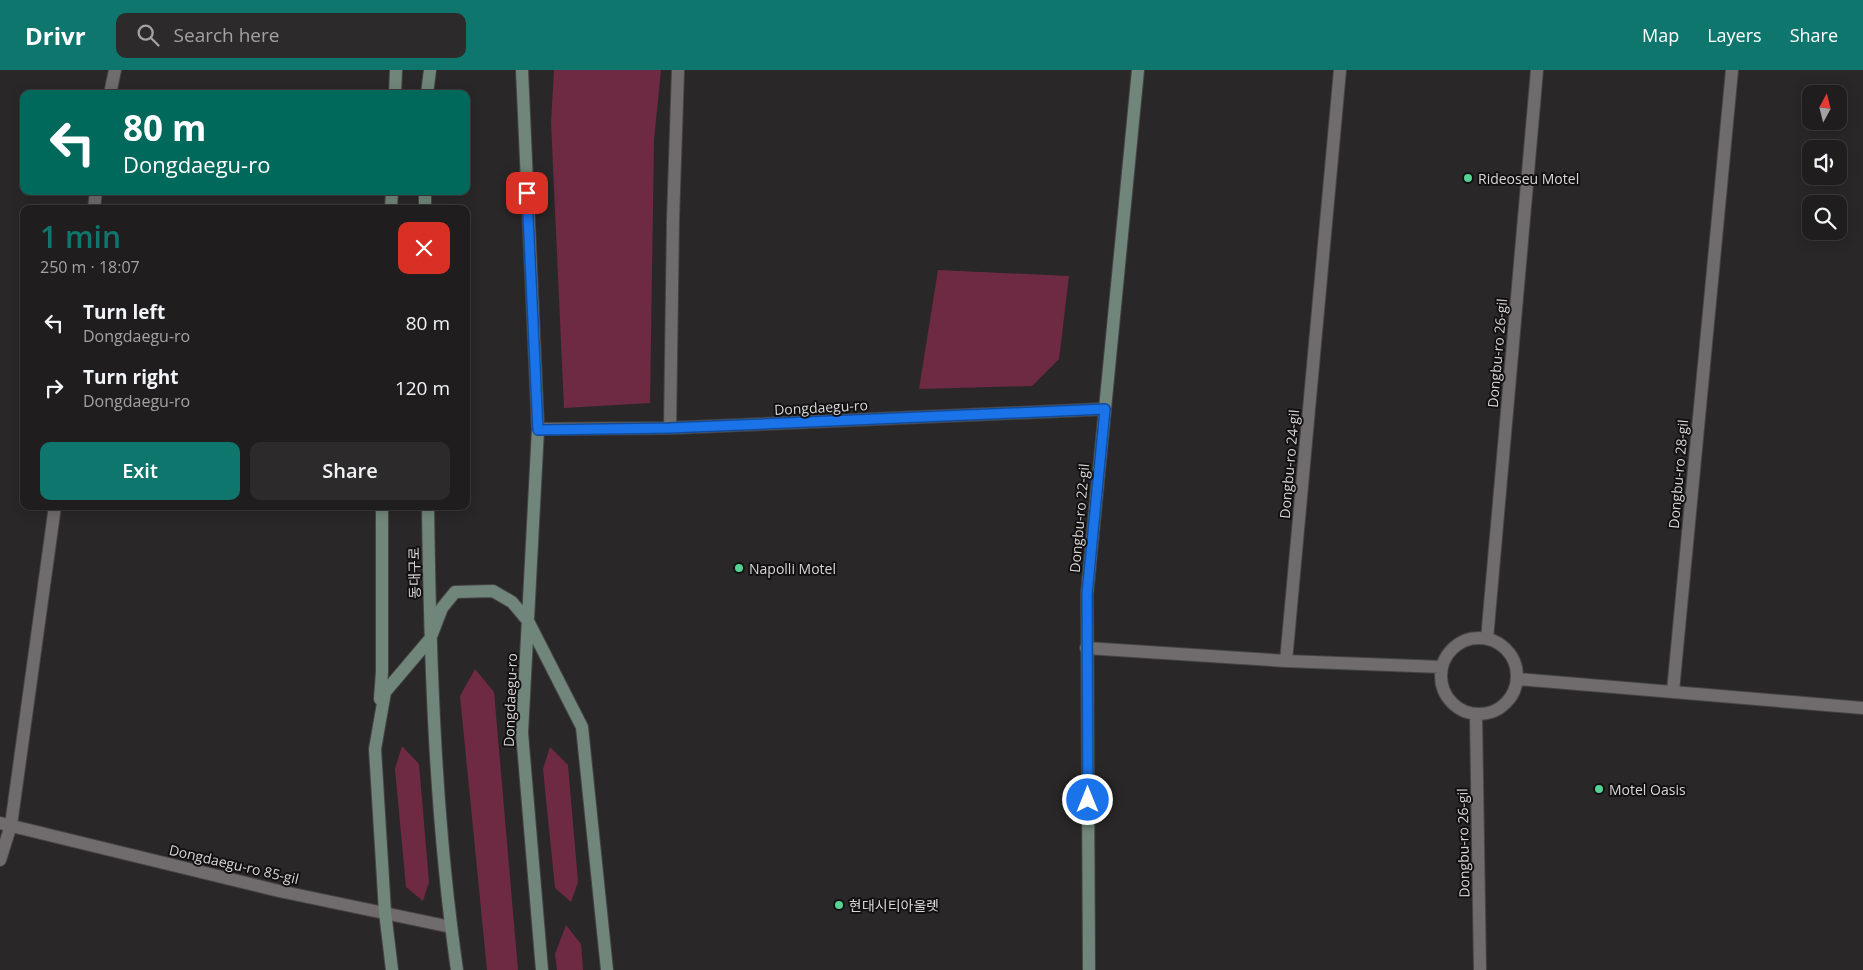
<!DOCTYPE html>
<html lang="en">
<head>
<meta charset="utf-8">
<style>
	:root { --surface:#201d1e; --page:#2d2a2b; --text:#f1f3f6; --muted:#a2a2a4; --line:#3d3b3c; --accent:#0f766e }
	body { margin:0; font-family:"Open Sans","Noto Sans KR",sans-serif; background:var(--page); color:var(--text); height:100vh; display:flex; flex-direction:column; font-size:19px; white-space:nowrap }
	* { box-sizing:border-box; margin:0 }
	p { font-size:16px; color:var(--muted) }
	.icon { flex:none; width:28px; height:28px; fill:none; stroke:currentColor; stroke-width:2; stroke-linecap:round; stroke-linejoin:round }
	.map { position:relative; flex:1; overflow:hidden }
	.drawer { position:absolute; left:20px; top:135px; width:450px; height:305px; display:flex; flex-direction:column; background:var(--surface); border-radius:10px; box-shadow:0 2px 12px #0003,0 0 0 1px var(--line) }
	.drawer>* { flex:none }
	.top-card { position:absolute; left:20px; top:20px; width:450px; height:105px; border-radius:10px; box-shadow:0 2px 12px #0003,0 0 0 1px var(--line); background:#00695c; color:#fff; overflow:hidden }
	.needle { width:32px; rotate:7deg }
	.fabs { position:absolute; left:1802px; top:15px; display:grid; gap:10px }
	.fabs a { display:grid; place-items:center; width:45px; height:45px; border-radius:10px; background:var(--surface); box-shadow:0 2px 12px #0003,0 0 0 1px var(--line); font-size:25px }
	.pin { position:absolute; display:grid; place-items:center; width:42px; height:42px; color:#fff; margin:-21px; border-radius:10px; box-shadow:0 2px 8px #0006 }
	.me { position:absolute; width:55px; margin:-28px; rotate:0deg; stroke-linejoin:round; filter:drop-shadow(0 0 4px #0008) }
	.turn { display:flex; align-items:center; gap:18px; height:105px; padding:0 20px; font-size:22px }
	.turn .icon { width:65px; height:65px; stroke-width:2.5 }
	.turn b { display:block; font-size:35px; line-height:42px }
	.round { display:grid; place-items:center; flex:none; width:52px; height:52px; border-radius:10px; background:var(--page) }
	.summary { display:flex; align-items:center; justify-content:space-between; height:85px; padding:0 20px }
	h1 { font-size:30px; font-weight:600; line-height:38px; color:var(--accent) }
	.button { display:flex; gap:10px; margin-top:auto; padding:10px 20px }
	.button a { flex:1; height:58px; border-radius:10px; background:var(--accent); color:#fff; font-size:20px; font-weight:600; line-height:58px; text-align:center }
	.button a+a { background:var(--page); color:var(--text) }
	ul { padding:0; list-style:none }
	li { display:flex; align-items:center; gap:15px; height:65px; padding:0 20px }
	li div { flex:1 }
	li b { display:block; font-size:19px }
	li em { font-style:normal }
	header { display:flex; align-items:center; gap:30px; box-sizing:border-box; height:70px; padding:0 25px; background:var(--accent); color:#fff }
	header strong { font-size:24px }
	nav { display:flex; gap:28px; margin-inline-start:auto; font-size:18px }
	.search { width:350px; height:45px; background:var(--page); display:flex; align-items:center; gap:12px; box-sizing:border-box; padding:0 18px; border-radius:10px; color:var(--muted); font-size:19px }
	.map>svg:first-child { display:block }
	.green { fill:#6e2a43 }
	.lines { fill:none; stroke-linecap:round; stroke-linejoin:round }
	.service-casing { stroke:#464445; stroke-width:14 }
	.minor-casing { stroke:#464445; stroke-width:14 }
	.secondary-casing { stroke:#464445; stroke-width:14 }
	.service { stroke:#706c6d; stroke-width:12 }
	.minor { stroke:#706c6d; stroke-width:12 }
	.secondary { stroke:#71867a; stroke-width:12 }
	.route-casing { stroke:#114b97; stroke-width:12 }
	.route { stroke:#1a73e8; stroke-width:9 }
	.poi-dot { fill:#54d395; stroke:#121011; stroke-width:2 }
	.labels { text-anchor:middle; dominant-baseline:central; stroke-width:4; stroke-linejoin:round; paint-order:stroke }
	.poi-label { font-size:14px; fill:#d9d7d8; stroke:#121011; text-anchor:start }
	.street-label { font-size:14px; fill:#d9d7d8; stroke:#121011 }
</style>
</head>
<body>
<header>
<strong>Drivr</strong>
<div class="search"><svg class="icon" aria-label="search" viewBox="0 0 24 24"><circle cx="10" cy="10" r="6"/><path d="M15 15l6 6"/></svg>Search here</div>
<nav><a>Map</a><a>Layers</a><a>Share</a></nav>
</header>
<div class="map">
<svg width="1863" height="900" viewBox="0 0 1863 900">
	<rect width="100%" height="100%" fill="#2a2728"/>
	<path class="green" d="M554,0H661L654,70L650,333L564,338L551,52Z
		M938,200L1069,206L1059,289L1032,316L919,319Z
		M475,599L494,622L518,900H487L460,626Z
		M402,676L419,694L429,812L423,831L406,817L395,699Z
		M550,677L568,695L578,812L571,832L555,818L543,699Z
		M566,855L581,874L583,900H557L555,884Z"/>
	<g class="lines">
		<defs>
			<path id="service" d="M1673,621L1732,0"/>
			<path id="minor" d="M110,24L115,0
				M94,139L96,121
				M670,358L673,150L678,0
				M538,359L670,358L1105,339
				M1441 606a38 38 0 1 1 76 0a38 38 0 1 1-76 0Z
				M1487,569L1537,0
				M1086,578L1286,591L1442,597
				M1286,591L1340,0
				M1518,609L1863,638
				M1476,645L1480,900
				M0,753L279,821L451,857
				M0,790L11,755L55,436"/>
			<path id="secondary" d="M522,0L538,359L522,663L542,900
				M395,24L396,0
				M427,24L430,0
				M425,121V139
				M391,139L392,121
				M428,436C430,591 435,747 457,900
				M380,629L382,602V436
				M392,900L385,842L375,679L385,622L430,569L442,538L455,522L493,521L512,532L528,551L582,657L607,900
				M1089,900L1087,524L1138,0"/>
		</defs>
		<use href="#service" class="service-casing"/>
		<use href="#minor" class="minor-casing"/>
		<use href="#secondary" class="secondary-casing"/>
		<use href="#service" class="service"/>
		<use href="#minor" class="minor"/>
		<use href="#secondary" class="secondary"/>
	</g>
	<g class="lines">
		<defs>
			<path id="route" d="M527,123L538,360L670,358L1105,339L1087,524L1088,730"/>
		</defs>
		<use href="#route" class="route-casing"/>
		<use href="#route" class="route"/>
	</g>
	<g class="poi-dot">
		<circle cx="1468" cy="108" r="5"/>
		<circle cx="739" cy="498" r="5"/>
		<circle cx="1599" cy="719" r="5"/>
		<circle cx="839" cy="835" r="5"/>
	</g>
	<g class="labels">
		<g class="poi-label">
			<text x="1478" y="108">Rideoseu Motel</text>
			<text x="749" y="498">Napolli Motel</text>
			<text x="1609" y="719">Motel Oasis</text>
			<text x="849" y="835">현대시티아울렛</text>
		</g>
		<g class="street-label">
			<text transform="translate(1497 283) rotate(-85)">Dongbu-ro 26-gil</text>
			<text transform="translate(821 337) rotate(-3)">Dongdaegu-ro</text>
			<text transform="translate(1289 394) rotate(-85)">Dongbu-ro 24-gil</text>
			<text transform="translate(1678 404) rotate(-85)">Dongbu-ro 28-gil</text>
			<text transform="translate(1079 448) rotate(-85)">Dongbu-ro 22-gil</text>
			<text transform="translate(414 503) rotate(-91)">동대구로</text>
			<text transform="translate(510 630) rotate(-88)">Dongdaegu-ro</text>
			<text transform="translate(1463 773) rotate(-91)">Dongbu-ro 26-gil</text>
			<text transform="translate(234 794) rotate(13)">Dongdaegu-ro 85-gil</text>
		</g>
	</g>
</svg>
<div class="fabs">
<a><svg class="needle" viewBox="-14 -14 28 28"><path d="M0-13l5 13h-10z" fill="#e53935"/><path d="M0 13l5-13h-10z" fill="#a2a2a4"/></svg></a>
<a><svg class="icon" aria-label="sound" viewBox="0 0 24 24"><path d="M4 9h4l5-4v14l-5-4H4zM17 9q2 3 0 6"/></svg></a>
<a><svg class="icon" aria-label="search" viewBox="0 0 24 24"><circle cx="10" cy="10" r="6"/><path d="M15 15l6 6"/></svg></a>
</div>
<div class="pin" style="left:527px;top:123px;background:#d93025"><svg class="icon" aria-label="arrive" viewBox="0 0 24 24"><path d="M6 21V4h12l-3 4 3 4H6"/></svg></div>
<svg class="me" style="left:1088px;top:730px" viewBox="-20 -20 40 40"><circle r="17" fill="#1a73e8" stroke="#fff" stroke-width="3"/><path d="M0-11L8 9 0 5-8 9z" fill="#fff"/></svg>
<div class="top-card">
<div class="turn"><svg class="icon" aria-label="left" viewBox="0 0 24 24"><path d="M17 20v-9H6M10 6l-5 5 5 5"/></svg><div><b>80 m</b>Dongdaegu-ro</div></div>
</div>
<section class="drawer">
<div class="summary"><div><h1>1 min</h1><p>250 m · 18:07</p></div><a class="round" style="background:#d93025;color:#fff"><svg class="icon" aria-label="close" viewBox="0 0 24 24"><path d="M6 6l12 12M18 6L6 18"/></svg></a></div>
<ul>
<li><svg class="icon" aria-label="left" viewBox="0 0 24 24"><path d="M17 20v-9H6M10 6l-5 5 5 5"/></svg><div><b>Turn left</b><p>Dongdaegu-ro</p></div><em>80 m</em></li>
<li><svg class="icon" aria-label="right" viewBox="0 0 24 24"><path d="M7 20v-9h11M14 6l5 5-5 5"/></svg><div><b>Turn right</b><p>Dongdaegu-ro</p></div><em>120 m</em></li>
</ul>
<div class="button"><a>Exit</a><a>Share</a></div>
</section>
</div>
</body>
</html>
